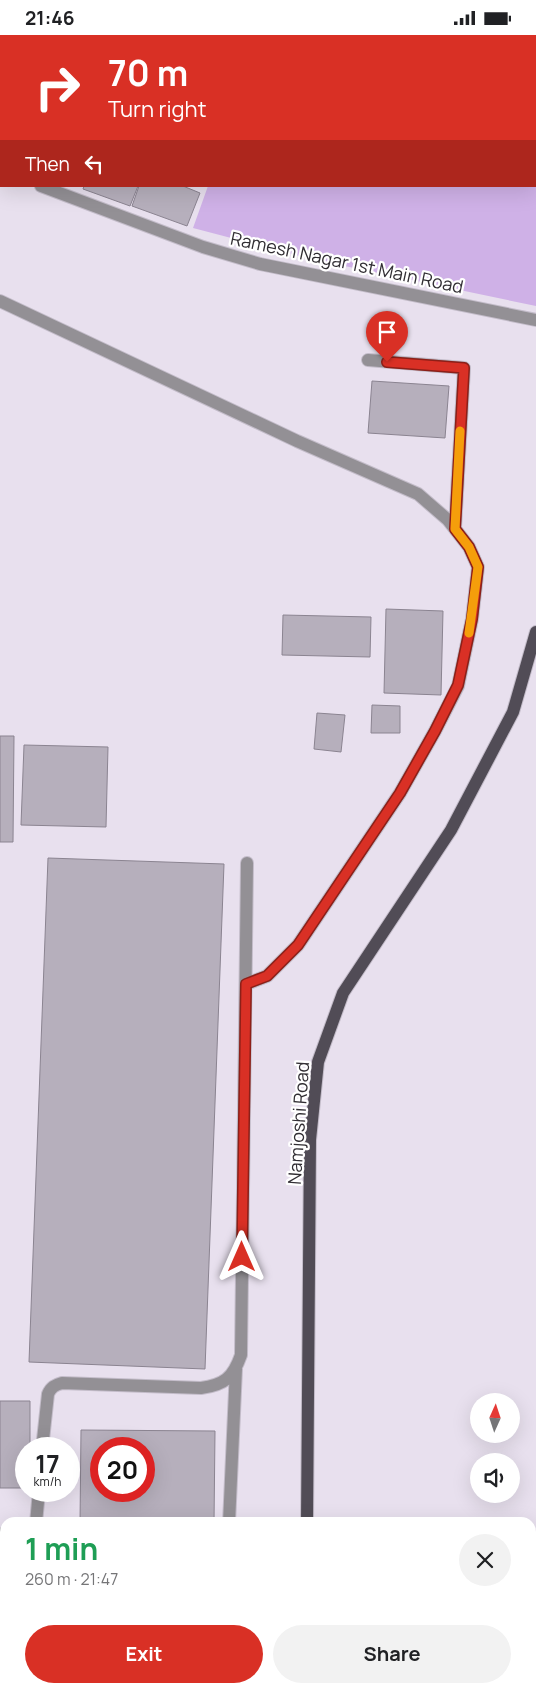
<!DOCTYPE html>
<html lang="en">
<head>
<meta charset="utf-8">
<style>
	:root { --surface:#fff; --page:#f2f2f2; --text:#202124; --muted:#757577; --accent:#d93025 }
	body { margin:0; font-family:Manrope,sans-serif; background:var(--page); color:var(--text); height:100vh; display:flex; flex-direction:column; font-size:19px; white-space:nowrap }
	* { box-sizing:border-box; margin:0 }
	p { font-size:16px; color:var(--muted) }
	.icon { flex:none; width:28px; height:28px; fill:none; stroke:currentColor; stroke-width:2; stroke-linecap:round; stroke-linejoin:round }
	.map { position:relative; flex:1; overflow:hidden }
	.drawer { position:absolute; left:0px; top:1482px; width:536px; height:176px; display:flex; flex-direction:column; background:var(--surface); border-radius:15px 15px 0 0; box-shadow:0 5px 20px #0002 }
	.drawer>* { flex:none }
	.top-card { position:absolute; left:0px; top:0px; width:536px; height:152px; box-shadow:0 5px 20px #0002; background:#d93025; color:#fff; overflow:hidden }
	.needle { width:32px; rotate:3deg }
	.controls { position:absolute; left:470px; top:1358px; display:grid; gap:10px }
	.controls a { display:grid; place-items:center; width:50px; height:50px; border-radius:50%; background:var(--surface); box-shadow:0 5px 20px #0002; font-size:25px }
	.speed { position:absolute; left:15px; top:1402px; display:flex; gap:10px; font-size:25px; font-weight:700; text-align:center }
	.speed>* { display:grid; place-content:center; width:65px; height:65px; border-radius:50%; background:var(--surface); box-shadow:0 5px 20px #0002; line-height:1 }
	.speed small { font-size:12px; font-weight:400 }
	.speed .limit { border:8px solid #d22; background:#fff; color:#111 }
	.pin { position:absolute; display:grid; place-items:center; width:42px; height:42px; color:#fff; margin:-51px -21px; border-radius:50% 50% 50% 0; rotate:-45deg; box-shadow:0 0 5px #0007 }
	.pin .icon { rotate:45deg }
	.me { position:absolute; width:55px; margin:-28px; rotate:0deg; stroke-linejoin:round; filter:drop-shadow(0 0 4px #0008) }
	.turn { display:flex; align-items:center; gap:18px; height:105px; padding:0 25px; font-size:22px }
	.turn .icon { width:65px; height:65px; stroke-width:2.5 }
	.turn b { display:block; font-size:35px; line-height:42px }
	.then { display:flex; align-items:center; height:48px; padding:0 25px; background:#0003; gap:10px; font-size:19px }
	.round { display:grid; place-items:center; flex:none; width:52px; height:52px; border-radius:26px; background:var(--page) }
	.summary { display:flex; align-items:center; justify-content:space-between; height:85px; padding:0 25px }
	h1 { font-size:30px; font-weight:700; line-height:38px; color:#1e9e55 }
	.primary-button { display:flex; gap:10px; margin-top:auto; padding:10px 25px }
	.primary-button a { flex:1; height:58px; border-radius:30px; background:var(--accent); color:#fff; font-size:20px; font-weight:700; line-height:58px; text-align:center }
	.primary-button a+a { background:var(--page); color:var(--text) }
	.status { display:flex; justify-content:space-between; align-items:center; height:35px; padding:0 25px; background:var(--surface); direction:ltr }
	.status svg { height:14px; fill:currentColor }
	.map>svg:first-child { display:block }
	.green { fill:#cfb1e7 }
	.building { fill:#b6afbc; stroke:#8b8491; fill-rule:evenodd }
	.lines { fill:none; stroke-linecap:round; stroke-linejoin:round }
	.minor-casing { stroke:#c3bcc9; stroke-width:14 }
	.major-casing { stroke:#c3bcc9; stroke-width:14 }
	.minor { stroke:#939095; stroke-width:12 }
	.major { stroke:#514c56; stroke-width:12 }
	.route-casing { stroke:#8d1f18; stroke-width:12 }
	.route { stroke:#d93025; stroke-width:9 }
	.slow { stroke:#f59e0b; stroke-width:9 }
	.labels { text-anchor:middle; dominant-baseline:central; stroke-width:4.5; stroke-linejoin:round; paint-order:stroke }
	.street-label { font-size:18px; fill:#312e33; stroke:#fff }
</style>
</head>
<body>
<div class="status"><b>21:46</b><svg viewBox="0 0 49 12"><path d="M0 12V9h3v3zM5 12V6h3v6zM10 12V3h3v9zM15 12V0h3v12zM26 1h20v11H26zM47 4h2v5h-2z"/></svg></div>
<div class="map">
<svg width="536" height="1658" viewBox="0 0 536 1658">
	<rect width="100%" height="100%" fill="#e8e0ee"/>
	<path class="green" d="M437,0H536V271L311,224L193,193L208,151H535V1H437Z"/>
	<path class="building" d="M0,0H33L1,1V14Z
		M75,0H108V1Z
		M112,0H155L112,1Z
		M267,0H288L296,1H267Z
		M336,0H377L336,1Z
		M383,0H426L431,1H382Z
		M0,40H1L0,79Z
		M84,151H138L130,171L83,154Z
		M139,151H183L200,158L187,191L132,171Z
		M372,346L449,351L445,403L368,398Z
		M386,574L443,576L441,660L384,658Z
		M283,580L371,582L370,622L282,620Z
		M372,670L400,671V698H371Z
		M317,678L345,680L341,717L314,714Z
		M0,701H14L13,807H0Z
		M24,710L108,712L106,792L21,790Z
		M48,823L224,829L205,1334L29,1327Z
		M0,1366H30V1414H26V1453H0Z
		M81,1395L215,1396L214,1488H80ZM101,1414H144V1456H101Z"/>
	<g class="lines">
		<defs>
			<path id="minor" d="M45,1L46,0
				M325,1V0
				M0,30L1,31
				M0,121L1,117
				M0,136H1
				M41,151L203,212L260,229L536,285
				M0,266L297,406L418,459L448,485L469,512L478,532L472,584L458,651L435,696L400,758L298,910L267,941L246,949
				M368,325L464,333L455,493
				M42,1414L48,1359C51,1352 55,1350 62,1348L201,1353C224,1350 233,1343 241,1320L247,828
				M36,1488L39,1456
				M229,1488L236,1334
				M0,1499H5
				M26,1658V1654"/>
			<path id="major" d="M307,1488L310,1105L318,1027L343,958L451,795L513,677L536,597
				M306,1658V1654"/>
		</defs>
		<use href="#minor" class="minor-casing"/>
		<use href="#major" class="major-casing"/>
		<use href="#minor" class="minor"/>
		<use href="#major" class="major"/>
	</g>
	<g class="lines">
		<defs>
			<path id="route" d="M242,1222L246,949L267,941L298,910L400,758L435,696L458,650L472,584L478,532L469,512L455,494L464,333L387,327"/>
		</defs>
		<use href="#route" class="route-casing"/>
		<use href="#route" class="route"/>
		<path class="slow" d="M460,396L455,494L469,512L478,532L469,598"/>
	</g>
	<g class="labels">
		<g class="street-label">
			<text transform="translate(347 227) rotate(12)">Ramesh Nagar 1st Main Road</text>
			<text transform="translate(298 1088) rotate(-86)">Namjoshi Road</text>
		</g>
	</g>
</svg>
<div class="controls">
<a><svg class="needle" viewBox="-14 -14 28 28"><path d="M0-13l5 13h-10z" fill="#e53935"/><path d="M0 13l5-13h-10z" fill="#757577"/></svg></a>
<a><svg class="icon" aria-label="sound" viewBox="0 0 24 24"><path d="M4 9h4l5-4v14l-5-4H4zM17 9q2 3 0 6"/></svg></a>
</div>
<div class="speed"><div>17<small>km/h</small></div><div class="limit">20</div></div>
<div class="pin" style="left:387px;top:327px;background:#d93025"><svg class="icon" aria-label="arrive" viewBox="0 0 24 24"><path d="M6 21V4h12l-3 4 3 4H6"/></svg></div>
<svg class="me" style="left:242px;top:1222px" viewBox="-20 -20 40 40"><path d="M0-17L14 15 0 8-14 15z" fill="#d93025" stroke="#fff" stroke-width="4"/></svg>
<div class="top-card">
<div class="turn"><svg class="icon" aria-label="right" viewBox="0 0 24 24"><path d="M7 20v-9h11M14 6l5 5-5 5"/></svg><div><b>70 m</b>Turn right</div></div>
<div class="then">Then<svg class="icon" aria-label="left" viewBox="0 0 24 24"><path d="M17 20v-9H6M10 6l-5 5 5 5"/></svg></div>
</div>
<section class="drawer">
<div class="summary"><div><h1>1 min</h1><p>260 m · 21:47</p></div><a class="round"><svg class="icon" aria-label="close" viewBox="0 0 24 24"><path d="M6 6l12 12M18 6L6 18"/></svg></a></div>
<div class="primary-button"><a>Exit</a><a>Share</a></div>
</section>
</div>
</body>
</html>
